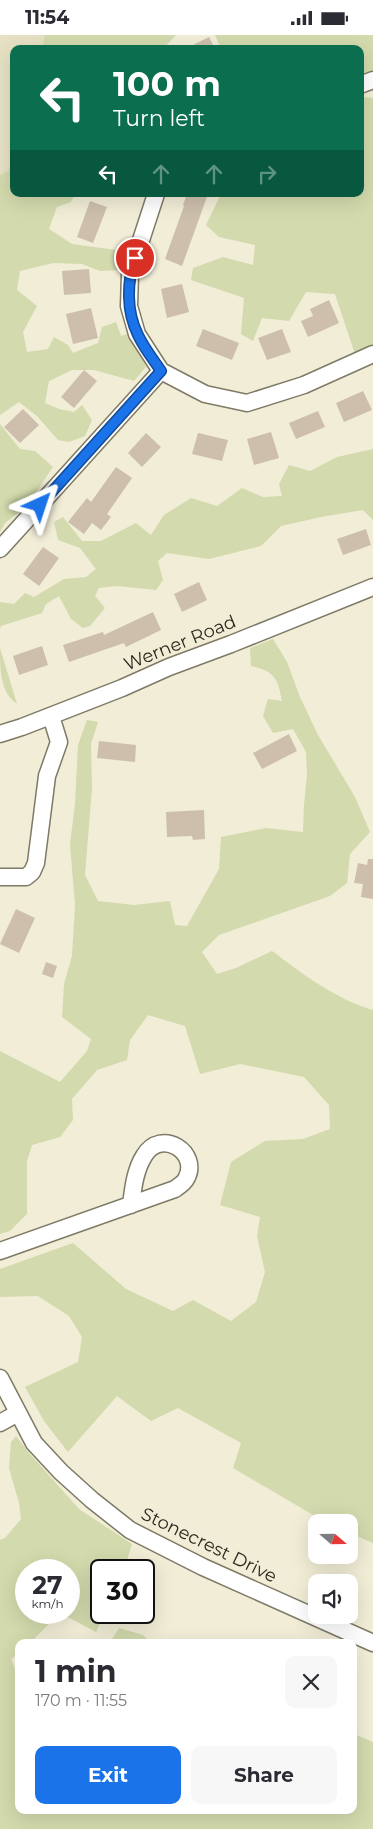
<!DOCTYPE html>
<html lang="en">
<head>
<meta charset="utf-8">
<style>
	:root { --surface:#fff; --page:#f7f7f7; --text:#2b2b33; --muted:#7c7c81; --accent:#1a73e8 }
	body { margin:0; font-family:Montserrat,sans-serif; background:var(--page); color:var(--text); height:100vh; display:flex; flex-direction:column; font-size:19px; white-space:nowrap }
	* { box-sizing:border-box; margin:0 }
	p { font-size:16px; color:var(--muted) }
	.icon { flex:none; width:28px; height:28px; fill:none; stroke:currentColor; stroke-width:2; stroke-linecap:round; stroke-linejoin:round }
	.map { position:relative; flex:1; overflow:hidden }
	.side { position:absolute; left:15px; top:1604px; width:342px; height:175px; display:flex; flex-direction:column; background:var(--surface); border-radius:10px; box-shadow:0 5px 20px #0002 }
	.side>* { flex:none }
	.hud { position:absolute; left:10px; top:10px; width:354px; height:152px; border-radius:10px; box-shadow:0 5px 20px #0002; background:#0b6e4f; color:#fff; overflow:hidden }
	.needle { width:32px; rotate:110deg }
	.tools { position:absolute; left:308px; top:1479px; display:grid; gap:10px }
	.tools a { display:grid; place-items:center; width:50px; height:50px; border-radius:10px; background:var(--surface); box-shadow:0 5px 20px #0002; font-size:25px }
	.speed { position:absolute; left:15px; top:1524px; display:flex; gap:10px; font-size:25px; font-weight:700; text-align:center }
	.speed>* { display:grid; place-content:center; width:65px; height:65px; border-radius:50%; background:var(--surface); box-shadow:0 5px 20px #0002; line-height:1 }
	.speed small { font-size:12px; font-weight:400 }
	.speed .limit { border:2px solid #111; border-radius:8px; background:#fff; color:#111 }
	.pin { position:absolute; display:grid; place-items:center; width:42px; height:42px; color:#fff; margin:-21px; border:2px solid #fff; border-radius:50%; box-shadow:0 1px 5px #0007 }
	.me { position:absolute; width:55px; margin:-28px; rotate:42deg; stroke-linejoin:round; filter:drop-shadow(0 0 4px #0008) }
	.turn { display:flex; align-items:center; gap:18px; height:105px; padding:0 20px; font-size:22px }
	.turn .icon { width:65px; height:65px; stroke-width:2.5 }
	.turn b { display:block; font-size:35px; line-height:42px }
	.lanes { display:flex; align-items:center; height:48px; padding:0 20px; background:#0003; justify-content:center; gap:25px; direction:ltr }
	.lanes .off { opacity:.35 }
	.round { display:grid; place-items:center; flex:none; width:52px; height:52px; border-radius:10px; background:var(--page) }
	.headline { display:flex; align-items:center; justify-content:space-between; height:85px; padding:0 20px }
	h1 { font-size:30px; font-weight:700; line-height:38px }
	.primary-button { display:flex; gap:10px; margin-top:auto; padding:10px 20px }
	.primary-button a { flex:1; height:58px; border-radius:10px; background:var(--accent); color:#fff; font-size:20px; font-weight:700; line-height:58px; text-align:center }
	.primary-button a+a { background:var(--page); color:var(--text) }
	.status { display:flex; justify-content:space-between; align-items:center; height:35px; padding:0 25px; background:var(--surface); direction:ltr }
	.status svg { height:14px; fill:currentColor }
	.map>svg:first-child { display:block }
	.built { fill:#e7e1c4 }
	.green { fill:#d3daad; fill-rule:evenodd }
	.building { fill:#cdbfac }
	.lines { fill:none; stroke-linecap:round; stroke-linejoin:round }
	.minor-casing { stroke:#7e7a66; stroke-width:19 }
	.minor { stroke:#fff; stroke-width:16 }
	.route-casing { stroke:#114b97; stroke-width:12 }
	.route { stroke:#1a73e8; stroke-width:9 }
	.labels { text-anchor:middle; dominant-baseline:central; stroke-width:4.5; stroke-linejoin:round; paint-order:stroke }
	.street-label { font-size:18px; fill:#2a2920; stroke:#f1edd6 }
</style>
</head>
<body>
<div class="status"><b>11:54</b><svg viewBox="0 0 49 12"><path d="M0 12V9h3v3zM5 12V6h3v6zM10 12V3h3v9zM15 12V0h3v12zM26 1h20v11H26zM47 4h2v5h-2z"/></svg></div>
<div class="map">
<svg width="373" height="1794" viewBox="0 0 373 1794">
	<rect width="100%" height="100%" fill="#f1edd6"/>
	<path class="built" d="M0,0H74L69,14H14V158L0,154Z"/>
	<path class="green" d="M45,0H176L163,14H42Z
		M215,0H373V37L360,42V14H221Z
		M360,62L373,63V310L355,319L335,259L306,257L289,286L262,283L253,306L241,299L244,263L191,245L193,233L223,222L253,230L255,210L219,202L206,190L220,161L219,159H360Z
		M14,123V159H75L71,167L57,172L49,194L72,209L116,215L120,235L100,236L82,229L53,228L20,236L17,255L37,271L23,297L27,317L48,314L54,302L68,310L73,318L98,308L102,292L116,287L121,301L130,298L146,332L134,346L94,335H72L49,346L45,368L59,374L74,377L82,370L92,385L85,401L69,407L58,405L37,381L19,367L0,380V140L8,136Z
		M0,389L20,414L35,416L53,432L26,472L5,488L0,497Z
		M373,414V485L363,475L321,482L281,491L261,511L209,524L167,518L158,526L163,545L156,555L117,551L99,553L95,561L105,573L90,591L83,593L71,584L59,561L46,569L42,578L1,591L0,593V567L14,569L25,558L34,562L64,544L86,542L96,534L80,513L58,505L54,487L63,482L82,506H101L136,488L151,500L164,480L191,463L217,471L242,453L263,462L282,461L279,449L289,430L310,436L337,422Z
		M273,604L287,627L300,662L318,700L355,762L370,797L350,819L347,848L330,861L219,900L202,917L217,939L236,933L272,916C303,939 335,964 373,975V1508L349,1498V1488L325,1487L233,1433L241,1408L178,1373L151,1386L117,1361L68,1417L44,1386L25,1352L78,1327L82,1302L69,1281L38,1261L0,1262V1234L73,1208L126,1254L173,1276L193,1265L231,1286L256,1267L265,1237L257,1201L260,1182L220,1170L231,1127L265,1106L303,1104L330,1094L329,1070L304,1042L240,1029L200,1039L185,991L148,980L130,1005L127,1025L97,1035L72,1064L73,1085L60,1102L32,1110L27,1126V1179L10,1196L0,1199V1016L60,1047L87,1016L91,1004L62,982L64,949L72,921L75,870L70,809L75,769L78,710L87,685L98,687L91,709L92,753L85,840L98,866L134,870L170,866L175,890L187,891L219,834L221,802L266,793L303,797L304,770L307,740L306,717L293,694L273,698L263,681L268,664L282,666C278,643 274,636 251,631L250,613Z
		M0,613L17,669C0,657 0,634 0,613Z
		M16,1401L30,1419L79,1474L132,1509L124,1535H101V1578H105L96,1597L60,1578L31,1607L19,1608V1618L11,1624L19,1644V1775H354V1699L373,1707V1794H0V1505L5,1503L21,1484L19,1468L9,1433L11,1407ZM26,1535H69V1578H26Z
		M119,1593L143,1600L150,1607H110Z"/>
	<path class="building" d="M209,2L215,14H185Z
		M187,159H208L182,231L165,224L184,171L183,170Z
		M90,166L107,172L93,208L77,202Z
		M89,234L91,258L64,260L62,236Z
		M182,249L189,277L167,283L161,254Z
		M329,265L339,288L308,302L301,286L313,281L310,274Z
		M91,273L98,303L73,309L66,279Z
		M203,294L239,308L232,325L196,311Z
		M282,294L291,317L267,325L258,303Z
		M84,335L97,346L74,373L61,362Z
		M363,356L372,375L344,387L336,368Z
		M23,374L39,390L20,408L4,392Z
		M318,376L325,392L296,404L289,388Z
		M271,397L279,423L254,430L247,404Z
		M146,398L161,412L142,432L128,418Z
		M198,398L228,405L222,426L192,419Z
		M116,432L132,443L107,479L111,482L101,495L92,488L84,499L68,487L87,463L91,467Z
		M366,494L371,510L343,520L337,504Z
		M43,512L59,523L39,551L23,539Z
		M199,547L207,565L182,577L174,559Z
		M153,577L161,595L126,612L124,608L69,627L63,610L103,597L104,600Z
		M42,611L48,630L19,640L13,621Z
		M289,699L297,716L262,734L253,718Z
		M99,706L136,710L135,727L97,723Z
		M204,775L205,804L193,805L192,801L167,802L166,777Z
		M368,824H373V864L361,862L363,849L354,848L358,828L367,830Z
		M16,874L35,883L19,918L0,909Z
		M46,927L57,931L53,943L42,939Z"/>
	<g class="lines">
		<defs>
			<path id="minor" d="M360,50L373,45
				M156,159L130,239L129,271L137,299L161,336L205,359L247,368L304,350L373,319
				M0,514L161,336
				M0,699L22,692L122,653L169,632L231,609L373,552
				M0,842H26L32,837L36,828L47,741L59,707L51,681
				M0,1216L175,1154C179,1151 184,1148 186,1144C201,1118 161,1092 144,1121C135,1135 133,1154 131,1170
				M0,1343L34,1408L61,1437L92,1465L130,1495L203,1532L373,1608
				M0,1388L18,1378"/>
		</defs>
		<use href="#minor" class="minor-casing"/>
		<use href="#minor" class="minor"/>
	</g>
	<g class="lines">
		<defs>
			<path id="route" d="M40,470L161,336C153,324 144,313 138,300C126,276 127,247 135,223"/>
		</defs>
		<use href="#route" class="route-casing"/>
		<use href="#route" class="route"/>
	</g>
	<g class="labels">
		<g class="street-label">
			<text transform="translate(180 608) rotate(-22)">Werner Road</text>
			<text transform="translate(209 1510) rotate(26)">Stonecrest Drive</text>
		</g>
	</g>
</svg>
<div class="tools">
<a><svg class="needle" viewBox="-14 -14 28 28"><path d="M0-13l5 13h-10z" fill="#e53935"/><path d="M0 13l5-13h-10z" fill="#7c7c81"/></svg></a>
<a><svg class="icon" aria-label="sound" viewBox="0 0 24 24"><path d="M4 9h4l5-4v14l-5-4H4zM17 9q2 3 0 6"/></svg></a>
</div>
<div class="speed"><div>27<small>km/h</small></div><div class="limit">30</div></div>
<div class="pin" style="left:135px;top:223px;background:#d93025"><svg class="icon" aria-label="arrive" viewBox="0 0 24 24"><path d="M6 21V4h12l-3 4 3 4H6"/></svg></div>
<svg class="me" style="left:40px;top:470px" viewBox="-20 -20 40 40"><path d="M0-17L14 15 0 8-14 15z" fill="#1a73e8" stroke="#fff" stroke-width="4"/></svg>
<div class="hud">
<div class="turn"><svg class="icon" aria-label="left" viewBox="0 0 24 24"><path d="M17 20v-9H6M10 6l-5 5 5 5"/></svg><div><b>100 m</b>Turn left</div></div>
<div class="lanes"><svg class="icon" aria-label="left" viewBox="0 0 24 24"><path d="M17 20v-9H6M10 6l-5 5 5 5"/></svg><svg class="icon off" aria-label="ahead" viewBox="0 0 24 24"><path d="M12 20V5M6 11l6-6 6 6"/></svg><svg class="icon off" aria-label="ahead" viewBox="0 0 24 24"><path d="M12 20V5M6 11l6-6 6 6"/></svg><svg class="icon off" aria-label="right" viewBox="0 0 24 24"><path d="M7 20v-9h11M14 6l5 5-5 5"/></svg></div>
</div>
<section class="side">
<div class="headline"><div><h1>1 min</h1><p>170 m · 11:55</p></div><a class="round"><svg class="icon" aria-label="close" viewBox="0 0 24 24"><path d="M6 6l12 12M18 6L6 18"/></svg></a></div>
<div class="primary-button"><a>Exit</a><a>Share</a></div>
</section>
</div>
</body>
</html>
